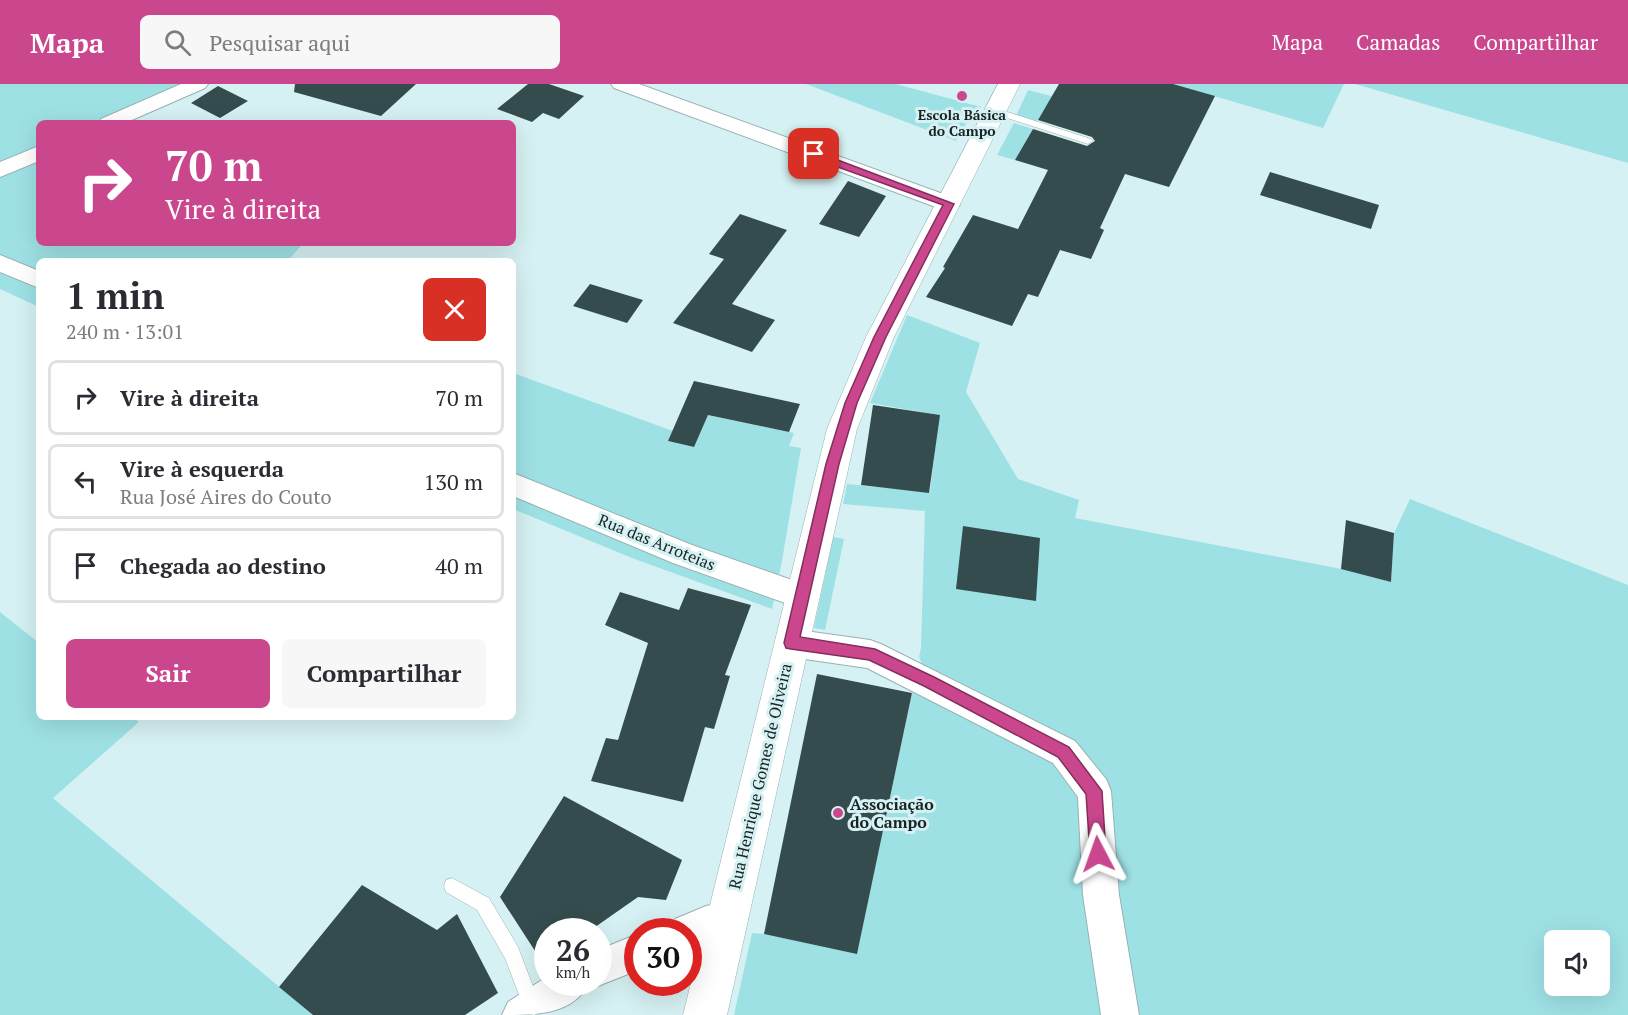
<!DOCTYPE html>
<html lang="pt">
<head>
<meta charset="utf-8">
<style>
	:root { --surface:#fff; --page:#f7f7f7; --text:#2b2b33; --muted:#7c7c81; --line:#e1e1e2; --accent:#ca478e }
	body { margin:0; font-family:"PT Serif",serif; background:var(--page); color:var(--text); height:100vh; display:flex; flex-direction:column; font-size:22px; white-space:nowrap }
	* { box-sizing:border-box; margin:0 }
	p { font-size:20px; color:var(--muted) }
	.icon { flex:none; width:33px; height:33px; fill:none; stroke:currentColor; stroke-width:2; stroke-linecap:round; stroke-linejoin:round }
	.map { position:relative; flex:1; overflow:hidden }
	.details { position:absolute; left:36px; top:174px; width:480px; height:462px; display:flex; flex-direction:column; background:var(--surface); border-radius:9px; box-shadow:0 6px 24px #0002 }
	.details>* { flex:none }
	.hud { position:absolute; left:36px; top:36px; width:480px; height:126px; border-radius:9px; box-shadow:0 6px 24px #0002; background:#ca478e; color:#fff; overflow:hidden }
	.controls { position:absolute; left:1544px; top:846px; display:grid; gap:12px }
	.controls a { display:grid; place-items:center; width:66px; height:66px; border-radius:9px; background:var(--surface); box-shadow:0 6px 24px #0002; font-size:30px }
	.speed { position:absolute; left:534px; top:834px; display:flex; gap:12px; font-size:30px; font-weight:700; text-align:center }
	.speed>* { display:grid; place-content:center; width:78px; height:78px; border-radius:50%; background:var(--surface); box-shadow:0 6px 24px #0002; line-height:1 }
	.speed small { font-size:15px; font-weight:400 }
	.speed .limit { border:9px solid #d22; background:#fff; color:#111 }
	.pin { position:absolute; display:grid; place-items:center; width:51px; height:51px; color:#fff; margin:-26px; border-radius:12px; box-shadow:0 3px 9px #0006 }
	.me { position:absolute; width:66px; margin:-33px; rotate:356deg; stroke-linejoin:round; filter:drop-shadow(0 0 4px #0008) }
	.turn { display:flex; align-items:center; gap:21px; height:126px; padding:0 30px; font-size:27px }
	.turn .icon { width:78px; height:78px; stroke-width:2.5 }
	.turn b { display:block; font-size:42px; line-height:51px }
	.round { display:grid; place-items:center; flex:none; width:63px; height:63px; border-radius:9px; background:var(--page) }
	.summary { display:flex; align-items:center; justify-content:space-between; height:102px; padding:0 30px }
	h1 { font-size:36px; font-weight:700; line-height:45px }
	.primary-button { display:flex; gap:12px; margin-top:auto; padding:12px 30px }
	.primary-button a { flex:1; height:69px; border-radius:9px; background:var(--accent); color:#fff; font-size:24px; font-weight:700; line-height:69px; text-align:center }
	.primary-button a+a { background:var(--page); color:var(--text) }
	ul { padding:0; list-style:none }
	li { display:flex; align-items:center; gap:18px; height:75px; margin:0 12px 9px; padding:0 18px; border:3px solid var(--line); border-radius:9px }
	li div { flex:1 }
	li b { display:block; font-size:22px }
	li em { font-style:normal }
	header { display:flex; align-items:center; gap:36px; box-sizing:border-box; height:84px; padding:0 30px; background:var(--accent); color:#fff }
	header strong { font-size:28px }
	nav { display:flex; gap:33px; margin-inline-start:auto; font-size:21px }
	.search { width:420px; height:54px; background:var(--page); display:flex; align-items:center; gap:15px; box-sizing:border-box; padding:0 21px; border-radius:9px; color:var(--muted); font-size:22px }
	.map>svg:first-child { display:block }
	.green { fill:#9ee1e5; fill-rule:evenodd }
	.building { fill:#344c4d }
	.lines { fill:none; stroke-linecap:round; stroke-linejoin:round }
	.service-casing { stroke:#97b2b3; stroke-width:1 }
	.minor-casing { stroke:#97b2b3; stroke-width:2 }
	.tertiary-casing { stroke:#97b2b3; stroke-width:1 }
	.service { fill:#fff; fill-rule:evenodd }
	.minor { fill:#fff; fill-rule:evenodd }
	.tertiary { fill:#fff; fill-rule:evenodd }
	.route { fill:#ca478e; stroke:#832e5c; stroke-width:1.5 }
	.poi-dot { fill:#ca478e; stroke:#d6f1f3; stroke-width:2 }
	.labels { text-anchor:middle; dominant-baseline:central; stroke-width:6; stroke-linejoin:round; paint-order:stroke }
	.far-poi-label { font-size:14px; font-weight:bold; fill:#182323; stroke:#d6f1f3 }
	.street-label { font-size:16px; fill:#182323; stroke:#d6f1f3 }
	.poi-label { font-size:16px; font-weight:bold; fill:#182323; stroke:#d6f1f3; text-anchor:start }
</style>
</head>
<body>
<header>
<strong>Mapa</strong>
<div class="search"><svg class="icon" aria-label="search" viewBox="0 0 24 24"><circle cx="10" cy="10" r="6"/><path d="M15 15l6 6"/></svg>Pesquisar aqui</div>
<nav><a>Mapa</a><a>Camadas</a><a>Compartilhar</a></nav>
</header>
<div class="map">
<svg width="1628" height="931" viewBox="0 0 1628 931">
	<rect width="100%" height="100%" fill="#d6f1f3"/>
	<path class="green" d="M0,0H203L122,39H39V159H303L288,177H39V223L0,205Z
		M806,0H896L981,23L979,30L972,29L956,57Z
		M1173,0H1344L1323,44Z
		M1355,0H1628V79Z
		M1028,6L1062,15L1045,24L1036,39L1016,32Z
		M1014,39L1033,45L1015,76L997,71Z
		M907,231L980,259L966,308L1018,395L1079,416L1075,434L1347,486L1391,498L1394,449L1410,415L1628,501V931H734L752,849L764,850L857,869L916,591L929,597L919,573L921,564L925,427L843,420L847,400L930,408L939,331L870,319ZM1554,856H1599V902H1554Z
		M513,289L673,347L668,357L693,363L708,331L794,349L789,362L801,364L782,477L772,525L632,474L513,425Z
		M833,453L844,455L825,546L814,544Z
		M0,528L39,559V633H132L139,638L53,714L313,931H0Z"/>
	<path class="building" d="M295,0H416L381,32L294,8Z
		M528,0H549L584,12L559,35L543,29L532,38L497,25Z
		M1059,0H1173L1215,12L1169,103L1125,90L1100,144L1104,146L1091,175L1060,166L1038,213L1028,210L1012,242L926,213L945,184L943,183L973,131L1018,145L1048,86L1015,76L1033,45L1087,62L1095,57L1092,53L1038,36Z
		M218,2L248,17L220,34L191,19Z
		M1270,88L1379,121L1371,145L1260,111Z
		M848,97L886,112L859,153L819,140Z
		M740,130L787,146L732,220L775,236L752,268L673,239L724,175L709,170Z
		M590,200L643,216L627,239L573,222Z
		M694,297L800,320L789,348L708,331L694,363L668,357Z
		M873,321L940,331L929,409L861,401Z
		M1346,436L1394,449L1391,498L1341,485Z
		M963,442L1040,454L1036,517L956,505Z
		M688,504L751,521L725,591L730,592L714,645L705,643L683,718L591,697L606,654L618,656L648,559L605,541L620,508L679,526Z
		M817,590L912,609L857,870L764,850Z
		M564,712L682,776L666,816L638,813L588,848H548V887L500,813Z
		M362,801L437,846L457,830L498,909L465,931H313L279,903Z"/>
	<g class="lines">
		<defs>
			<path id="service" d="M995,24L1091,55L1093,57L1088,60L1085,59L992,29L990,27Z
				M452,794L489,814L518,863L541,923L538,929L534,931L526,929L505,874L477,826L446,808L444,802L446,796Z"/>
			<path id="minor" d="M181,0H208L205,4L125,39H98L101,35Z
				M611,0H639L957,115L960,120L957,125L949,127L941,125L614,4Z
				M39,62V77L0,93V78Z
				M0,171L39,187V204L0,188Z
				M513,389L692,461L812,503L817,512L812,521L802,525L673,479L513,412Z
				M791,545L870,556L881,560L1075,657L1106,695L1111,707L1119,811L1139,931H1101L1083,811L1078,713L1053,679L867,584L791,573L780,569L776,559L780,549Z
				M727,818L740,823L745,836L740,849L688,866V848H670L675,835L706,822Z
				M638,850V886L598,902L589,899C573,931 536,931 502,931L508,918L548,892V898H598V866Z"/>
			<path id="tertiary" d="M998,0H1020L894,253L857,345L727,931H683L827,345L866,253Z"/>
		</defs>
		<use href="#service" class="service-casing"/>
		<use href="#minor" class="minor-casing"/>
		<use href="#tertiary" class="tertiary-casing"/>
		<use href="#service" class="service"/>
		<use href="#minor" class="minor"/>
		<use href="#tertiary" class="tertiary"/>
	</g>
	<path class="route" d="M814,67L954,120L886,253L857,319L839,380L800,553L875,565L934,593L1069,663L1102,707L1106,770L1104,775L1098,778L1092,775L1090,770L1086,710L1058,673L924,602L869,576L791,565L786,564L784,559L826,380L845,319L874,253L943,121L810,73L809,70Z"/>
	<g class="poi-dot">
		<circle cx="962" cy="12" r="6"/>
		<circle cx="838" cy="729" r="6"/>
	</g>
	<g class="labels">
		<g class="far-poi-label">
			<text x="962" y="30">Escola Básica<tspan x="962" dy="16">do Campo</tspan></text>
		</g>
		<g class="street-label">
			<text transform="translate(657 458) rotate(22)">Rua das Arroteias</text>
			<text transform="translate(760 692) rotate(-77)">Rua Henrique Gomes de Oliveira</text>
		</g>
		<g class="poi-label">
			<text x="850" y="720">Associação<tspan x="850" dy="18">do Campo</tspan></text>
		</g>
	</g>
</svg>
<div class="controls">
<a><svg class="icon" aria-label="sound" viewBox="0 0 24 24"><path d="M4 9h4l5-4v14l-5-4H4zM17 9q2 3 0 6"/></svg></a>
</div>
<div class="speed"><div>26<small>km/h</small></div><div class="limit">30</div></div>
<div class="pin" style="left:814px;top:70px;background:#d93025"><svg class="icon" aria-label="arrive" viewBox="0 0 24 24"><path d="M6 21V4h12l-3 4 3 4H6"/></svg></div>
<svg class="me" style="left:1098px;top:770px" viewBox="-20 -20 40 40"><path d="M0-17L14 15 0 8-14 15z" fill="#ca478e" stroke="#fff" stroke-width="4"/></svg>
<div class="hud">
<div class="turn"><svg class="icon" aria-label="right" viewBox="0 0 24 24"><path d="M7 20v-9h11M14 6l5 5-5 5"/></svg><div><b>70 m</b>Vire à direita</div></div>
</div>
<section class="details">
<div class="summary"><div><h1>1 min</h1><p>240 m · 13:01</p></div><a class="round" style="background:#d93025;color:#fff"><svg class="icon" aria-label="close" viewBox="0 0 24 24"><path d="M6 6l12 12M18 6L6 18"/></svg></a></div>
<ul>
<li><svg class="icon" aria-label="right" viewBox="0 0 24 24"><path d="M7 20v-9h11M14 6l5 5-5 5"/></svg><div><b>Vire à direita</b></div><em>70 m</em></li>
<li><svg class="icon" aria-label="left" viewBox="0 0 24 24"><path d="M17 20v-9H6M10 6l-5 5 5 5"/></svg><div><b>Vire à esquerda</b><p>Rua José Aires do Couto</p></div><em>130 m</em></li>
<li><svg class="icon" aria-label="arrive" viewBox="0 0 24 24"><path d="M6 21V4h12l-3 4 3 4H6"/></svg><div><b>Chegada ao destino</b></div><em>40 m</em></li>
</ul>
<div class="primary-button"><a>Sair</a><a>Compartilhar</a></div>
</section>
</div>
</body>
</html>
